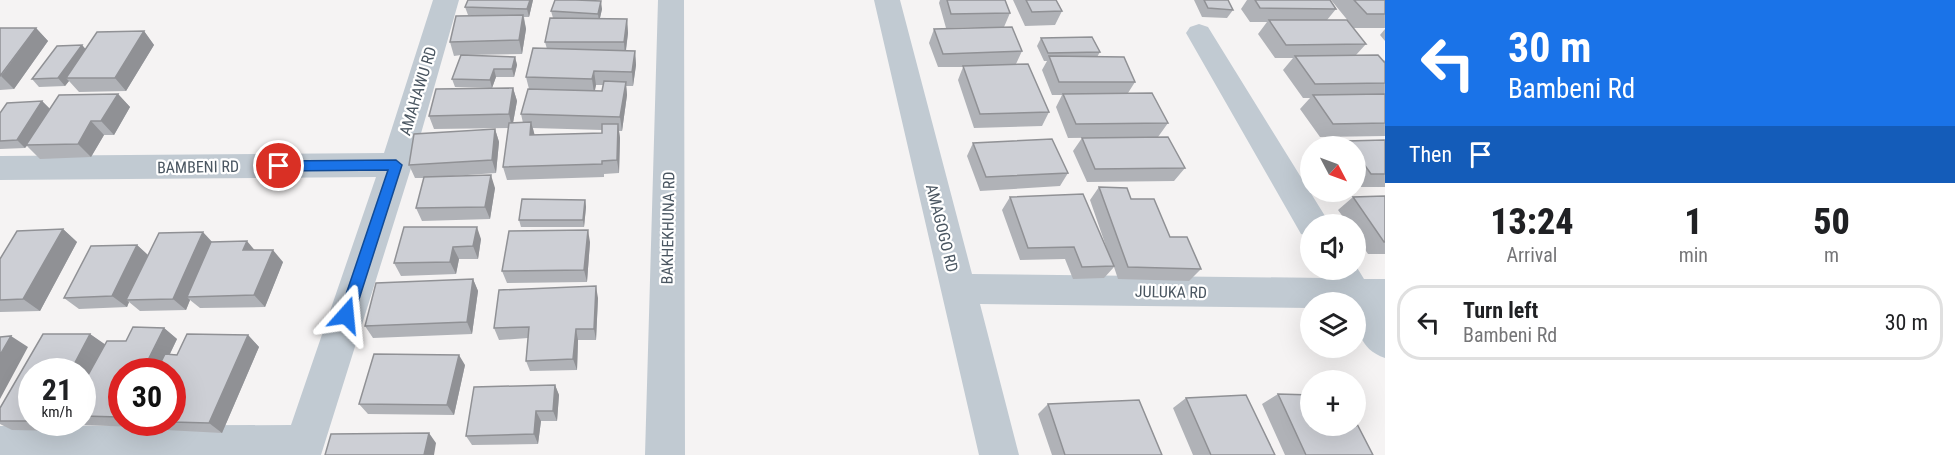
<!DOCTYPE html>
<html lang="en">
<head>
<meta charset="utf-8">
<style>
	:root { --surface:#fff; --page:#f2f2f2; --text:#202124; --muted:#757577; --line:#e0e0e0 }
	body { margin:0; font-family:"Roboto Condensed",sans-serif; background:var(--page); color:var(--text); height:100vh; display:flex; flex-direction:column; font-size:22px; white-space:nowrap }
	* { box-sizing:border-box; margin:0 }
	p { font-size:20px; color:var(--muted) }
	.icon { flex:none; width:33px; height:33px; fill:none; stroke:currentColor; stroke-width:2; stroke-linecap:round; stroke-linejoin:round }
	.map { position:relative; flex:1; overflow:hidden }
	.sheet { display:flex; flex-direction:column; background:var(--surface); width:570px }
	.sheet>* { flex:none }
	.banner { background:#1a73e8; color:#fff; overflow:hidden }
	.needle { width:39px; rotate:131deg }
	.tools { position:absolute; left:1300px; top:136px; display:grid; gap:12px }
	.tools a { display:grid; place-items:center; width:66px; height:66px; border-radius:50%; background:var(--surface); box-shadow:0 6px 24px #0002; font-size:30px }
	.speed { position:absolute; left:18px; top:358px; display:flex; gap:12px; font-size:30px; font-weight:700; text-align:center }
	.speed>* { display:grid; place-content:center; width:78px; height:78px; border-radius:50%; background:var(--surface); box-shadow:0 6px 24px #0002; line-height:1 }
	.speed small { font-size:15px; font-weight:400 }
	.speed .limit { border:9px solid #d22; background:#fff; color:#111 }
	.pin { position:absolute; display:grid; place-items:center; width:51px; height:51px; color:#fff; margin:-26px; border:3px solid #fff; border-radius:50%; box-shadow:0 2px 6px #0007 }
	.me { position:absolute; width:66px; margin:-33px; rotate:18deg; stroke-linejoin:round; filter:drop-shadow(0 0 4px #0008) }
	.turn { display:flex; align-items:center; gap:21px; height:126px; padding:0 24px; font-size:27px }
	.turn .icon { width:78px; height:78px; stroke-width:2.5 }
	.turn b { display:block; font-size:42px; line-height:51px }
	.then { display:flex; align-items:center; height:57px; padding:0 24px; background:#0003; gap:12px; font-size:22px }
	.eta { display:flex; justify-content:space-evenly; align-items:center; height:102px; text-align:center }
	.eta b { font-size:36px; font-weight:800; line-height:42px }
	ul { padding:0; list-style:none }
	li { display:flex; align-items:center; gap:18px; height:75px; margin:0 12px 9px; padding:0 12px; border:3px solid var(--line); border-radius:24px }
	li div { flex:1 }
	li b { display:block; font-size:22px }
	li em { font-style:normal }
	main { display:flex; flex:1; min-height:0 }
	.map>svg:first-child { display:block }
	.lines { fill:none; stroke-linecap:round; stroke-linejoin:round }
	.street { fill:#c1cad2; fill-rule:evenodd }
	.wall { fill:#b0b2b7; fill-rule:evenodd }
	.shaded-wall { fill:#909195 }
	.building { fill:#cdcfd5; stroke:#909195; stroke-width:1.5 }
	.route { fill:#1a73e8; stroke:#114b97; stroke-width:1.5 }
	.labels { text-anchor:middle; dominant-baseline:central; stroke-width:4.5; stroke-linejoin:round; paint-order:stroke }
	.street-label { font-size:16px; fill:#4a5661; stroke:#fff }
</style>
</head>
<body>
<main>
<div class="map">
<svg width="1385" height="455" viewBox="0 0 1385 455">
	<rect width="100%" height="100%" fill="#f5f3f3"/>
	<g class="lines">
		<path class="street" d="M433,0H459L412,165L321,455H0V426L291,425L376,177L0,180V156L384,153Z
			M658,0H684L685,455H645Z
			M874,0H900L972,274L1327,278L1323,270H1356V266L1364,279H1385V358C1359,349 1356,328 1356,303H1311V308L980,304L1019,455H979Z
			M1199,24L1208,27L1325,216L1329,225H1311V238L1301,234L1186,33L1190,27Z"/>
	</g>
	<path class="wall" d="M533,0L529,17H524L526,29L522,54L466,55L515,57L517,65L514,77H496L492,88H513L517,101L513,123H523L521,114L529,89L526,77L547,49L545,42L553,18L551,11L602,9L600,18L627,19L628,33L626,51H635L636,65L633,86H626L627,95L622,131H619L620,138L619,173L604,174V177L507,180L503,167L509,128L434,129L429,116L492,88L455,87L452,79L461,55L454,56L450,42L485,15H468L465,7ZM596,85H603L602,91H595ZM533,128L602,130V133L534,135Z
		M940,0H1005L1010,13L1004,27L1022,51L1016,64L1049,112L1042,126L974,128L958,80L963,67H938L929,43L934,29L993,27L946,28L939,3Z
		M1013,0H1056L1062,11L1055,25L1025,26Z
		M1194,0H1228L1233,10L1227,18L1202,17Z
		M1247,0H1330L1336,9L1327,20L1366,44L1356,55L1383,62L1385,60V136L1320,137L1300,109L1310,98H1303L1283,70L1293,58H1275L1258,34L1267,22H1250L1241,9Z
		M1331,0H1385V28H1354Z
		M0,28H36L48,41L14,89L0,90Z
		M1385,29V41L1380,35Z
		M144,31L154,45L126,91L79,92L69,81L65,86L39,87L32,79L82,45L86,50Z
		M1041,38L1100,52L1097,57L1135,82L1128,93L1168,123L1158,137L1068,138L1056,107L1062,95H1052L1042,70L1047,61H1044L1037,46Z
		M118,94L130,107L114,135H104L91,157L40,159L27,146L25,148L0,149V113L42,101L50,109Z
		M495,129L499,142L496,173L453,176L495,188L490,219L422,221L416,208L424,178H415L409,165Z
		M1082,138L1185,168L1174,181L1087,182L1073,151Z
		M1385,140V187H1356V147H1341L1347,141Z
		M973,143L1068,173L1060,186L980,191L967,156Z
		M1099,187L1131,199L1201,269L1189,281L1118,279L1114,267L1104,278L1073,279L1065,259L1020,260L1002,210L1010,197L1109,255L1090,200Z
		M1385,196V254H1368L1356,236V225H1349L1338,210L1353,197Z
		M585,200L586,207L584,227H521L519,220Z
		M63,229L77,242L40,311L0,312V259Z
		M481,239L478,259H459L456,274L401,276L394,263Z
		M213,242L255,250L283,262L265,307L200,308L190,300L186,310L140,311L129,302L127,307L79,309L64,298L137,245L148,255Z
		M590,242L587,282L507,283L502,271Z
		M473,279L478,291L472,334L373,338L365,326Z
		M598,298L596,340H578L577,370L530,371L526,361L528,338L499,340L494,328Z
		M133,327L164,328L177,339L170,354L177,355L187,334L248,335L259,347L222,433L147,429L137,423L135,427L84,425L79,423H82V372H32V423H65L61,431L12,430L0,424V408L43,334H90L105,345L107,341H126ZM122,372H172V423H122Z
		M465,365L454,415L368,414L359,404Z
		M555,385L559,395L557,421H541L538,444L472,445L466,436Z
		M1278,394L1373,455H1285L1262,404Z
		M1186,398L1275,455H1193L1173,408Z
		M1048,404L1162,455H1052L1038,414Z"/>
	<path class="shaded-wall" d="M530,0H533L529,17L527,9Z
		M601,1L602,9L599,22L598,14Z
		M523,15L526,29L522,54L519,40Z
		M627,19L628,33L625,56L624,42Z
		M36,28L48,41L14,89L1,76Z
		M144,31L154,45L126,91L115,78Z
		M82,45L89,53L66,78L69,81L65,86L58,78Z
		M635,51L636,65L633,86L632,72Z
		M515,57L517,65L514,77L512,69Z
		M494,69L496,77L492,88L490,80Z
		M594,71L596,85L594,93L592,79Z
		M626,82L627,95L622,131L620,117Z
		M513,88L517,101L512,128L509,114Z
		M118,94L130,107L114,135L101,121Z
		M42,101L50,109L25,148L17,140Z
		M91,121L104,135L91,157L78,144Z
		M531,122L535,136L530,135Z
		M618,124L620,138L619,173L617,160Z
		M495,129L499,142L496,173L492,160Z
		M491,175L495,188L490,219L485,207Z
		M585,200L586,207L584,227L583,220Z
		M477,227L481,239L478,259L473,246Z
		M63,229L77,242L40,311L23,299Z
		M588,230L590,242L587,282L584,270Z
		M203,232L214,244L187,297L190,300L186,310L173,299Z
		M247,241L257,253L243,250Z
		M137,245L150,257L126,300L129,302L127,307L112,296Z
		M453,247L459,259L456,274L450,262Z
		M273,250L283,262L265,307L254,295Z
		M473,279L478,291L472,334L467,322Z
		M596,286L598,298L596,340L594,329Z
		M164,328L177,339L161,372H142Z
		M576,329L578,340L577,370L573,359Z
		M90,334L106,345L82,390V372H70Z
		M248,335L259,347L222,433L209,423Z
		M11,336L28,347L0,399V355Z
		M459,355L465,365L454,415L447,405Z
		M555,385L559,395L557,421L553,411Z
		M536,411L541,421L538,444L534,434Z
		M46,423H65L61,431Z
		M129,423H137L135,427Z
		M429,433L436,443L434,455H424Z"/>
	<path class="building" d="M468,0H530L527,9L465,7Z
		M555,0H576L601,1L598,14L551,11Z
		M947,0H1005L1010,13L951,14Z
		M1026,0H1056L1062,11L1032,12Z
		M1204,0H1228L1233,10L1208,8Z
		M1255,0H1330L1336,9L1260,8Z
		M1354,0H1385V14H1367Z
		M523,15L519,40L450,42L456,16Z
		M550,18L627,19L624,42H545Z
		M1269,20H1347L1366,44L1286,45Z
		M1012,27L1022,51L943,54L934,29Z
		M0,28H36L0,76Z
		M144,31L115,78H66L97,32Z
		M1092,37L1100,52L1048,53L1041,38Z
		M82,45L58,78L32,79L57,46Z
		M533,48L635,51L632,72L594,71L592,79L526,77Z
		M461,55L515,57L512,69H494L490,80L452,79Z
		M1378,55L1385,63V83L1315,84L1295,56Z
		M1049,56L1124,57L1135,82H1059Z
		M1028,64L1049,112L980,114L963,66Z
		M604,81L626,82L620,117L521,114L528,89L602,91Z
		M513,88L509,114L429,116L436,89Z
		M1152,93L1168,123L1076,124L1063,94Z
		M118,94L101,121H91L78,144L26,145L59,95Z
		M1385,94V123L1333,124L1313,95Z
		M42,101L17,140L0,141V113L7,103Z
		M531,122L530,135L602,133V124H618L617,160L602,161V164L503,167L509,123Z
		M495,129L492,160L409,165L414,134Z
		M1168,137L1185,168L1095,169L1082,138Z
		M1052,139L1068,173L986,177L973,143Z
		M1385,140V174H1371L1356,153V147H1352L1347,141Z
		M491,175L485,207L416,208L424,177Z
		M1099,187L1127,188L1131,199H1154L1170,237H1187L1201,269L1128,267Z
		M1083,194L1114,266L1082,267L1074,247L1028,248L1010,197Z
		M1385,196V242H1384L1353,197Z
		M522,199L585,200L583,220H519Z
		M404,227H477L473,246L453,247L450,262L394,263Z
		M63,229L23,299L0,300V259L17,231Z
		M588,230L584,270L502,271L509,231Z
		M203,232L173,299L126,300L159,233Z
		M247,241L243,250H273L254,295L187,297L211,242Z
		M137,245L112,296L64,298L91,246Z
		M473,279L467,322L365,326L376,283Z
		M596,286L594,329H576L573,359L526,361L529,327L494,328L499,290Z
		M133,327L164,328L142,372H122V413L120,417L82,416V386L107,341H126Z
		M43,334H90L70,372H32V421H0V408Z
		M187,334L248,335L209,423L172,422V372H156L165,354L177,355Z
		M11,336L0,355V337Z
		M374,354L459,355L447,405L359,404Z
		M555,385L553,411H536L534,434L466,436L474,387Z
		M1278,394L1311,395V426H1356V422L1373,455H1306Z
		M1246,395L1275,455H1211L1186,398Z
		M1139,400L1162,455H1065L1048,404Z
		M429,433L424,455H325L331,434Z"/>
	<path class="route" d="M396,160L402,165L354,315L352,320L346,322L341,320L339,315L388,170L279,171L273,166L279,161Z"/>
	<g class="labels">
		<g class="street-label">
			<text transform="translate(418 91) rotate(-73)">AMAHAWU RD</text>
			<text transform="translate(198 167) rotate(-1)">BAMBENI RD</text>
			<text transform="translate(668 228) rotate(-89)">BAKHEKHUNA RD</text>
			<text transform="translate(942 228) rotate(76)">AMAGOGO RD</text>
			<text transform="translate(1171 292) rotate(1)">JULUKA RD</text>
		</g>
	</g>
</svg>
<div class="tools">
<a><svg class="needle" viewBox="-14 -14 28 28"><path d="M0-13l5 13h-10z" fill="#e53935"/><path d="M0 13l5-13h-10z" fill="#757577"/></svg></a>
<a><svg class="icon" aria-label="sound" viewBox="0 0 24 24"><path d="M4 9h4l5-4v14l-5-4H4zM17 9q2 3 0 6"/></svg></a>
<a><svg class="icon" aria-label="layers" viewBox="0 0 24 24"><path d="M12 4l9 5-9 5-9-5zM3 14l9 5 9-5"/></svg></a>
<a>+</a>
</div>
<div class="speed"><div>21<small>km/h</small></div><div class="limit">30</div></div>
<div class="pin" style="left:279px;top:166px;background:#d93025"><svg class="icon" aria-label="arrive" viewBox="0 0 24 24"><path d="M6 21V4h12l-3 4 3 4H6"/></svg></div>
<svg class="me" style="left:346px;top:315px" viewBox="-20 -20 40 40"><path d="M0-17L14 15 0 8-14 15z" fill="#1a73e8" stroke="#fff" stroke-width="4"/></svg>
</div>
<section class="sheet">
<div class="banner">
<div class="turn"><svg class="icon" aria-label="left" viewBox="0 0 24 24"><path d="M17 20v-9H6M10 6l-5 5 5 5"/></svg><div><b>30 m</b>Bambeni Rd</div></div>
<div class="then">Then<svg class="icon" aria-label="arrive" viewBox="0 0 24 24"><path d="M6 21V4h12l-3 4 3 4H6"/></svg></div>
</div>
<div class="eta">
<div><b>13:24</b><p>Arrival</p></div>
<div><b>1</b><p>min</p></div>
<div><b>50</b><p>m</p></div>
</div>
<ul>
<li><svg class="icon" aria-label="left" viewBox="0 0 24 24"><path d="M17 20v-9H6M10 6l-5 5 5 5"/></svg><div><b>Turn left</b><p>Bambeni Rd</p></div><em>30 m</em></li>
</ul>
</section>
</main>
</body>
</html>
